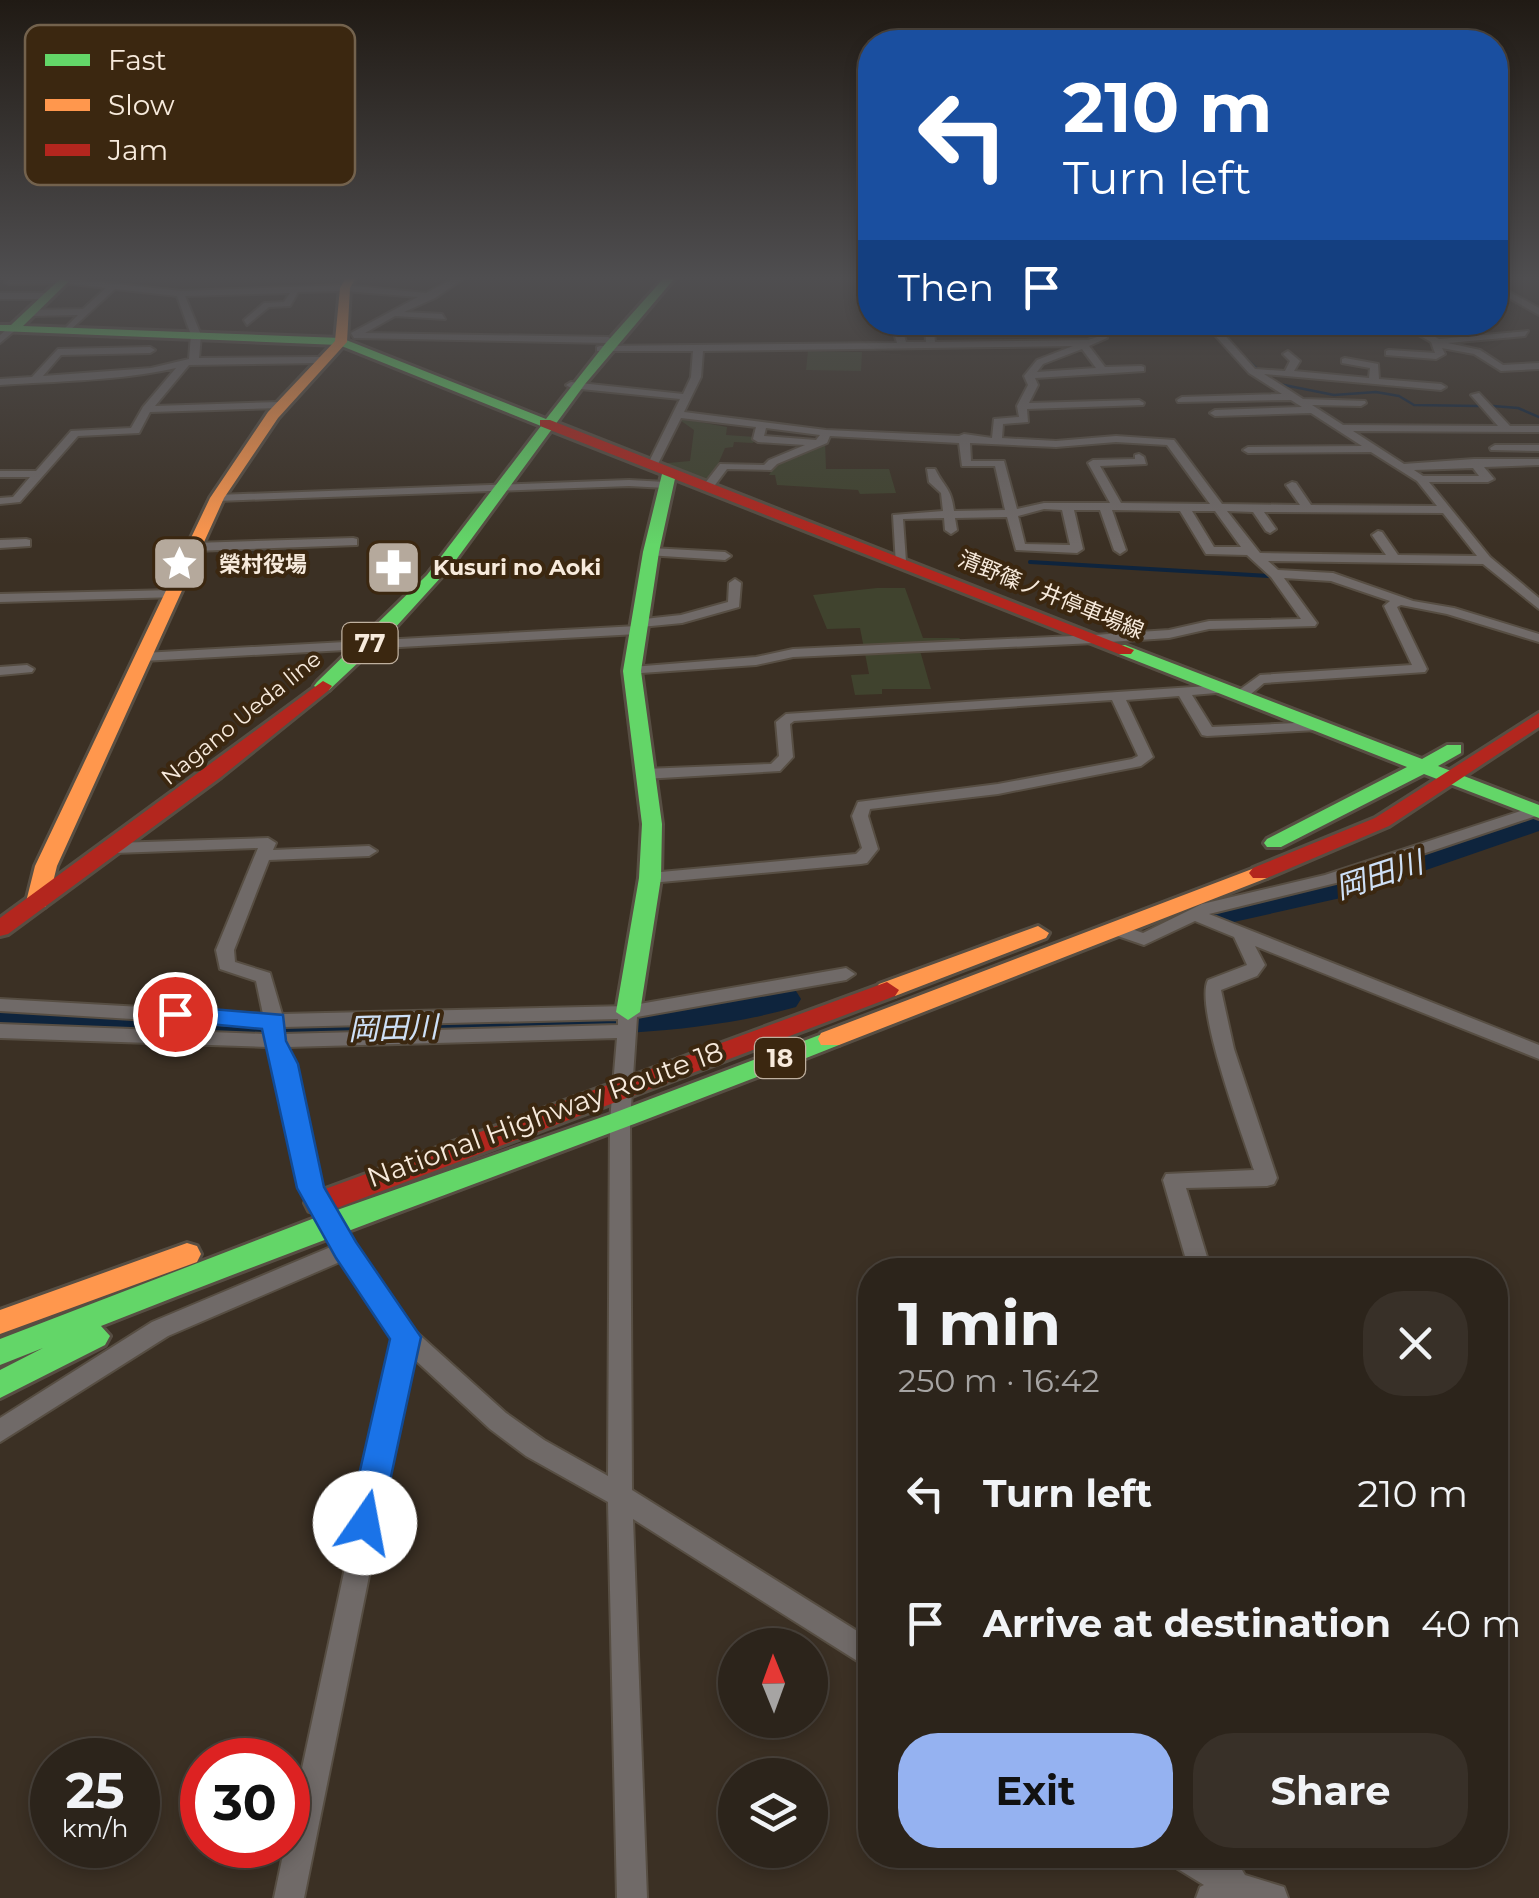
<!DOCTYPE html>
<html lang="en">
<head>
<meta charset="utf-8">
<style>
	:root { --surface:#2c241b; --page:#383028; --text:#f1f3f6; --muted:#a6a4a3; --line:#48413a; --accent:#95b2f1 }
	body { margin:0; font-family:Montserrat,"Noto Sans JP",sans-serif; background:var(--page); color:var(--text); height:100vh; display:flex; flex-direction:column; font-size:38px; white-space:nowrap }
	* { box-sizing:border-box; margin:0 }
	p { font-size:32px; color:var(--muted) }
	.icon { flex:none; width:55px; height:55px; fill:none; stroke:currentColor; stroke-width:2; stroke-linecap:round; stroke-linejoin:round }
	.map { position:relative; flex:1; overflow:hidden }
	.drawer { position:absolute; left:858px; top:1258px; width:650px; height:610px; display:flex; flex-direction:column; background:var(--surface); border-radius:40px; box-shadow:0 5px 15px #0003,0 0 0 2px var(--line) }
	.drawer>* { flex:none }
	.top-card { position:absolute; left:858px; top:30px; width:650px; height:305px; border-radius:40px; box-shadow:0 5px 15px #0003,0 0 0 2px var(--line); background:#1a4fa0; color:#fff; overflow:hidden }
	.needle { width:65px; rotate:359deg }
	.controls { position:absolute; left:718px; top:1628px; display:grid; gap:20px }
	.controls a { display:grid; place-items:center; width:110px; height:110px; border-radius:50%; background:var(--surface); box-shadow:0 5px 15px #0003,0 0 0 2px var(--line); font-size:50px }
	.speed { position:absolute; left:30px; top:1738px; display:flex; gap:20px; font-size:50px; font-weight:700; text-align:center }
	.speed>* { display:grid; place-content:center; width:130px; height:130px; border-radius:50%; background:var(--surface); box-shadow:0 5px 15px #0003,0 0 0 2px var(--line); line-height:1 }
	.speed small { font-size:25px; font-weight:400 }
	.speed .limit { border:15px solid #d22; background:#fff; color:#111 }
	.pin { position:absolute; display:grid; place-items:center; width:85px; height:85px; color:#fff; margin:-42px; border:5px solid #fff; border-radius:50%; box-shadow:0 2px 10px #0007 }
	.me { position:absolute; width:110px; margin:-55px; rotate:12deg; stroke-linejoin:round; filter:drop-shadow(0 0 8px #0008) }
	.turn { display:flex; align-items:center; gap:35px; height:210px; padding:0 40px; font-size:45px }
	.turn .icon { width:130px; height:130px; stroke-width:2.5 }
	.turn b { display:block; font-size:70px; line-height:85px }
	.then { display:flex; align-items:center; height:95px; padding:0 40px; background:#0003; gap:20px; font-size:38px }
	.round { display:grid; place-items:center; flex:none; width:105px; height:105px; border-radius:40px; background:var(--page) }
	.overview { display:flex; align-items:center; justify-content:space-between; height:170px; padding:0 40px }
	h1 { font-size:60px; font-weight:700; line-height:75px }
	.primary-button { display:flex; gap:20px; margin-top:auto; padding:20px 40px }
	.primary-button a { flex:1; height:115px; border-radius:40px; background:var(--accent); color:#111; font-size:40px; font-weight:700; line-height:115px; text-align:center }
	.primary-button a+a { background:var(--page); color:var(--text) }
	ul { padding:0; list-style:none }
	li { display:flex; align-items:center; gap:30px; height:130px; padding:0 40px }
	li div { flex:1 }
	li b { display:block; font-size:38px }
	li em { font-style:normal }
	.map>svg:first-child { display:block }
	.green { fill:#40432e }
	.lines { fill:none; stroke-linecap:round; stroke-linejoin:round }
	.stream-far1 { stroke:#0e243d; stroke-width:2.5 }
	.stream { stroke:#0e243d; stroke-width:4 }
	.river { fill:#0e243d; fill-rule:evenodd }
	.street-casing { stroke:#574e43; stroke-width:4 }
	.fast-casing { stroke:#574e43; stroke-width:6 }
	.slow-casing { stroke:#574e43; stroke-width:6 }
	.jam-casing { stroke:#574e43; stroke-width:6 }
	.street { fill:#706a68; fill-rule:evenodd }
	.fast { fill:#63d668; fill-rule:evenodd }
	.slow { fill:#ff974d; fill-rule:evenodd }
	.jam { fill:#b3261e; fill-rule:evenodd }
	.route { fill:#1a73e8; stroke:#114b97; stroke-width:2.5 }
	.labels { text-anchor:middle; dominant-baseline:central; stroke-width:8; stroke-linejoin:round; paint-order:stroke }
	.far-poi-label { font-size:22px; font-weight:bold; fill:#f7eadc; stroke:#3b2710; text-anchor:start }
	.far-street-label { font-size:22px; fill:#f7eadc; stroke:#3b2710 }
	.shield { fill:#3b2710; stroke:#bfb09f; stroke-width:2.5 }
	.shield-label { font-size:25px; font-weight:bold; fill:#f7eadc }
	.street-label { font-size:28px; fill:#f7eadc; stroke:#3b2710 }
	.water-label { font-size:30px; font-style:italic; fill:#cee0f7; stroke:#3b2710 }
	.key { fill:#3b2710; stroke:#73624d; stroke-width:2.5 }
	.key-label { font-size:28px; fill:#f7eadc }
</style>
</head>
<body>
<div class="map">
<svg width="1539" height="1898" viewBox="0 0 1539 1898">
	<rect width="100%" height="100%" fill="#3b3024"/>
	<path class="green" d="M808,351L862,352L861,371L806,370Z
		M677,418L727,427L726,435L756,437L753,443L734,442L733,447L725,448L710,483L666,467L668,463L690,461L694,430Z
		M825,442L826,469H889L896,493L860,494L858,490L777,485L775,475H769L776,463Z
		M877,588H905L923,638H959L966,644L919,647L931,689H882V694L855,695L851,675L869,674L860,628L827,629L813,595Z"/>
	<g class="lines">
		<path class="stream-far1" d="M1239,352L1256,368
			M1265,375L1279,384L1334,395L1376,392L1399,396L1414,405L1478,406
			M1493,406L1518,408L1539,417"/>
		<path class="stream" d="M1030,562L1269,576"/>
		<path class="river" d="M1539,812V831L1354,895L1216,926L1205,923L1200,916L1205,909L1336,880Z
			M784,987L796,991L801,999L796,1007C695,1036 582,1035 479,1038C319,1044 159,1048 0,1029V1005C137,1021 274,1020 412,1017C537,1013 660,1008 784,987Z"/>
		<defs>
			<path id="street" d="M69,279L182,291L345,285L426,293L453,279H463L435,298L404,312L442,314L445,319L395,316L365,333L608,337L613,340L608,343L354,338L351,333L418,297L345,291L298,292L290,306L269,307L247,325L244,320L264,303L284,302L290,293L185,296L201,335L199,358L319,357L324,360L319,363L189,365L155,406L281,402L286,405L281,408L150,412L139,433L78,436L20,502L0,504V498L13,497L30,477H0V471H36L71,431L131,428L143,407L176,368C119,381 58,381 0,385V379L32,377L58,349L150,347L155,350L150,353L61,355L43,376L151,368L189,359L191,335L177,296L115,289L67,333L63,330L78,315L31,316L27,313L31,310L83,309L106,288L64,283L9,284L5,282L9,280Z
				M1495,284L1539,308V315L1495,290Z
				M0,293H47L51,296L47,299H0Z
				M1495,321L1496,323C1489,328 1468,331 1461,326Z
				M891,322H900L906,342H926L925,322H933L935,342L1088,340L1097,337L1088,322H1098L1104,330L1107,338L1089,346L1105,367L1141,366L1144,367V371L1035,378L1038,385L1029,403L1139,400L1144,403L1143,405L1027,409L1028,422L1003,424L1002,438L1056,441L1116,436L1174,440L1222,504L1300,505L1286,485L1292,482L1296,483L1311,505L1437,506L1417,481L1371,452L1248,453L1243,450L1248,447L1362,446L1311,413L1215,416L1210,413L1215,410L1302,407L1291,400L1178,402L1177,400L1182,397L1282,394L1249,373L1203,322H1212L1216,326H1253L1250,331H1221L1255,369L1285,371L1290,361L1283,354L1288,351L1300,361L1294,371L1369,378L1370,368L1342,363V359L1345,358L1378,364L1379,379L1441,384L1446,387L1441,390L1264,374L1303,399L1365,401L1366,403L1361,406L1312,405L1343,425L1498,426L1471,395L1479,393L1510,426H1539V432L1353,431L1404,464L1474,459H1539V465L1484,467L1494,479L1488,482H1429L1490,557L1539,598V609L1483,564L1268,561L1278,570L1333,573L1413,601L1454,608L1539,634V642L1447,614L1401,605L1397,607L1427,669L1425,672L1264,683L1245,699H1235V693L1260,675L1412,665L1384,606L1390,601L1331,581L1284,578L1317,623L1315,626L1209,629L1169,638L1094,643L793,657L756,665L627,674L625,671L632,667L756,657L793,649L1094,635L1169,630L1209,621L1301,619L1271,577L1247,555L1206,554L1180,511L1112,510L1126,550L1120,554L1114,550L1100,510H1074L1083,549L1077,553L1016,550L1007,517L955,518L957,530L951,534L945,530L944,518L903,519L906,562L896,565L893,515L943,511L941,493L929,482L927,469H935C945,489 951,487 954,511L1005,510L995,466H962L959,443L830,436L827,443L777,464L771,470L727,469L712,489L708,490L702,487L720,464L764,465L769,460L805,445L758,442L753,439L756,427L681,418L657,466L648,468L647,466L680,399L571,388L566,385L571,382L683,394L691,377L693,351H597V347L600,346L897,343ZM1073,346L1037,360L1024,376L1028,385L1017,406L1019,417L994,419L992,438L964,434L959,436L826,430L684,412L701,377L703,351ZM1082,349L1096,368L1037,372L1043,364ZM766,428L820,435L816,440L764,436ZM1116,442L1167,445L1210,504L1121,503L1100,466L1146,464L1144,457L1139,454L1135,455V459L1093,460L1088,463L1110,503H1044L1017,509L1004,461H971L970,443L1056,447ZM1473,468L1479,476H1423L1414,470ZM1044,509L1062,510L1070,545L1025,544L1018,516ZM1192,511H1215L1241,547H1214ZM1227,511L1253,512L1266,531L1270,533L1276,529L1264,512L1443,513L1477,556L1398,555L1382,532L1378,531L1372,535L1386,555L1260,553Z
				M1396,322H1408L1439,339L1528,331L1525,336L1448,343L1480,350L1503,365L1539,363V369L1501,371L1474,354L1442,348L1445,354L1436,359L1386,355V351L1389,350L1435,353L1431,342Z
				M11,326L18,328L0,343V335Z
				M1495,445H1539V451L1491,450L1490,448Z
				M629,480L666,482L672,485L666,488L629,486L217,501L211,498L217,495Z
				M353,538L357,539V545L194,551L188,547L194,543Z
				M26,539L30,540V546L0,548V540Z
				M651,548L725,552L731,556L725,560L647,555L645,552Z
				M735,579L741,583L739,607L682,623L641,627L645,630L638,634L143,661L136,657L143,653L637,626L633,623L635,620L681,615L728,602L729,583Z
				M174,590L178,591V597L0,602V594Z
				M27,665L34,669L32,672L0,675V667Z
				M1223,685L1230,689L1228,692L1192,695L1212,727L1317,722L1324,726L1317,730L1207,736L1202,735L1179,696L1126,700L1153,757L1141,766L998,794L870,809L868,816L878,849L867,863L861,864L650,883L642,878L650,873L856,854L862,848L852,816L858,802L998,784L1132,759L1138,756L1112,700L794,721L790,724L793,757L780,771L644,779L636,774L644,769L771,764L779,756L776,722L786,714Z
				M1539,805V815L1336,883L1209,914L1539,1045V1059L1255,946L1265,965L1257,976L1221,990L1234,1049L1277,1178L1274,1184L1267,1186L1186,1188L1211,1270H1189L1163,1180L1166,1174L1254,1170C1243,1136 1194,1006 1208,980L1247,965L1234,937L1195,921L1144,945L1109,933L1106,929L1109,925L1115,923L1143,933L1202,904L1325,875Z
				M268,838L276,843L273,850L369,846L377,851L369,856L269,860L234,950L235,962L270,973L282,1014L628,1006L846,968L855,974L846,980L637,1017L630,1121L632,1490L870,1639V1669L633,1519L647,1898H617L608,1502L526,1456L490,1429L413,1358L304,1898H274L285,1845H288V1834L394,1339L342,1261L168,1336L0,1442V1418L152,1322L333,1246L301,1187L275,1063L268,1047L0,1038V1024L265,1034V1027L0,1011V999L263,1014L256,981L220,969L216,950L258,848L114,853L106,848L114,843ZM618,1019V1025L283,1034V1027ZM617,1038L610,1121L608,1476L544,1440L506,1413L414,1330L354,1244L321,1186L295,1063L287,1047Z
				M1169,1855H1233L1245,1875L1284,1887L1288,1898H1196L1200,1887L1204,1885L1173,1866Z"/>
			<path id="fast" d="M60,279L69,281L23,326L341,338L546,419L605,344L663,279H674L585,384L453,564L393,630L329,690L323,691L314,686L317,682L427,575L541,426L339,345L0,331V325H11Z
				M669,470L676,474L659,552L641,671L662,824L661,878L640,1012L628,1020L616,1012L639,878L642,824L623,671L643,552L662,474Z
				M1125,645L1422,759L1447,745H1461V753L1438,766L1539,805V818L1424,774L1281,847H1267L1264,843L1267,839L1407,767L1119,654V646Z
				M830,1031L839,1033L842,1039L839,1045C594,1142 346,1229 101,1326L110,1336L105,1345L0,1398V1370L43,1348L0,1365V1339L320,1216L611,1114Z"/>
			<path id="slow" d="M345,279H355L350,288L347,342L278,418L224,498L57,866L48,902L45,907H29L26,902L35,866L210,498L268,412L335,341L340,288Z
				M1260,866L1267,868L1271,873L1267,878L839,1045H821L818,1039L821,1033Z
				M1038,926L1049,933L1046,938L895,996H879L875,990L879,984Z
				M187,1243L197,1246L201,1254L197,1262L0,1334V1310Z"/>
			<path id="jam" d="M540,420H550L1134,650L1131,654H1119L540,426Z
				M323,681L332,686L329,690L221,777L8,934L0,936V918Z
				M1539,713V727L1389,826L1267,878H1253L1249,873L1253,868L1375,818Z
				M887,982L899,990L895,996L329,1211L319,1214L309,1211L305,1203L309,1195Z"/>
		</defs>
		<use href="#street" class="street-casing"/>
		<use href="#fast" class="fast-casing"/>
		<use href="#slow" class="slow-casing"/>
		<use href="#jam" class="jam-casing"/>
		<use href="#street" class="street"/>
		<use href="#fast" class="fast"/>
		<use href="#slow" class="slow"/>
		<use href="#jam" class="jam"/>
	</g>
	<linearGradient id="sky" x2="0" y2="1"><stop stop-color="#201a14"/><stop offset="0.51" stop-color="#4f4e50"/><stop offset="1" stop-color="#4f4e50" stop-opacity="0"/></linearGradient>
	<rect width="1539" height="545" fill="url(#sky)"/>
	<path class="route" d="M175,1006L283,1015L286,1041L298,1064L324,1187L356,1242L421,1337L381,1523L376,1534L365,1539L353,1534L348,1523L390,1339L336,1258L297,1188L262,1029L167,1020L163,1014L167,1008Z"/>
	<defs>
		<symbol id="sight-square" viewBox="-11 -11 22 22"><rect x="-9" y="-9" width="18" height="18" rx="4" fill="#b5a99c" stroke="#3b2710"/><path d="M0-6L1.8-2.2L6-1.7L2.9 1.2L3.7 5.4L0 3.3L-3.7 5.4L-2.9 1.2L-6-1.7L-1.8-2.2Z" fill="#fff"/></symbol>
		<symbol id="pharmacy-square" viewBox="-11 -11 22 22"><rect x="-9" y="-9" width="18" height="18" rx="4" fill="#b5a99c" stroke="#3b2710"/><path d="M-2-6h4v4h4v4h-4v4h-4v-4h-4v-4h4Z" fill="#fff"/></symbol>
	</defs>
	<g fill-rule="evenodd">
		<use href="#sight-square" x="148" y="532" width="63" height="63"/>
		<use href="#pharmacy-square" x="362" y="536" width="63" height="63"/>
	</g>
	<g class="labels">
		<g class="far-poi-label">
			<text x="219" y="564">榮村役場</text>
			<text x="433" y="567">Kusuri no Aoki</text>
		</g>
		<g class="far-street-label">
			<text transform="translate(1051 595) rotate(22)">清野篠ノ井停車場線</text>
			<text transform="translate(241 718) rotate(-39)">Nagano Ueda line</text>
		</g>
		<g class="shield">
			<rect x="342.5" y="623" width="55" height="40" rx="8"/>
			<rect x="755" y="1038" width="50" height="40" rx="8"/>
		</g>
		<g class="shield-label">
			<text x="370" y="643">77</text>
			<text x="780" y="1058">18</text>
		</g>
		<g class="street-label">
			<text transform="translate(545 1114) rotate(-20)">National Highway Route 18</text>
		</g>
		<g class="water-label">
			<text transform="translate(1379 875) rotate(-18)">岡田川</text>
			<text transform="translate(393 1028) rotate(-2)">岡田川</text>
		</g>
	</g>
	<rect x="25" y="25" width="330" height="160" rx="15" class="key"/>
	<rect x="45" y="54" width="45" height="12" fill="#63d668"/>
	<rect x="45" y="99" width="45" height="12" fill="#ff974d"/>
	<rect x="45" y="144" width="45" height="12" fill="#b3261e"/>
	<g class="key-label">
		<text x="108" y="70">Fast</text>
		<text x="108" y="115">Slow</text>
		<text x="108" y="160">Jam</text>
	</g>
</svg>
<div class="controls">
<a><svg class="needle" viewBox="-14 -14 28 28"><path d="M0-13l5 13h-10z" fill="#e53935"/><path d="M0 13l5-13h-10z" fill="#a6a4a3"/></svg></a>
<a><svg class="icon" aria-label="layers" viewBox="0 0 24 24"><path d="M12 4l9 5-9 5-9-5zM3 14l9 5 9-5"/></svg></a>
</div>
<div class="speed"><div>25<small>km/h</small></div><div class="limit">30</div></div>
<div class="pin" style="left:175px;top:1014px;background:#d93025"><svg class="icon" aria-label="arrive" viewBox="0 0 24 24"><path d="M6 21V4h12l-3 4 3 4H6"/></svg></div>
<svg class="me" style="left:365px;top:1523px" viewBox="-20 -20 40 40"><circle r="19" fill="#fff"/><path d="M0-13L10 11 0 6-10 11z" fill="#1a73e8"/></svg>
<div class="top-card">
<div class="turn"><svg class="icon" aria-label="left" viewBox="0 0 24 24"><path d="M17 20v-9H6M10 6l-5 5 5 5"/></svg><div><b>210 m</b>Turn left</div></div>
<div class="then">Then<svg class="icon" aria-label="arrive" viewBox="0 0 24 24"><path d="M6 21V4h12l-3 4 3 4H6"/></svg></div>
</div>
<section class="drawer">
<div class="overview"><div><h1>1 min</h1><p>250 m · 16:42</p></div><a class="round"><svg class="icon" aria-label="close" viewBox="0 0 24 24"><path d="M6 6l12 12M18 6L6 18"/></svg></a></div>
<ul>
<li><svg class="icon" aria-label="left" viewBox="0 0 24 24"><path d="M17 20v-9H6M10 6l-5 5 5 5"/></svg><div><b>Turn left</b></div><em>210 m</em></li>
<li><svg class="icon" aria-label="arrive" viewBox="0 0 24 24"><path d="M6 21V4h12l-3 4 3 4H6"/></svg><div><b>Arrive at destination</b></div><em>40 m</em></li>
</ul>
<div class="primary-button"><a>Exit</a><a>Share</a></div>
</section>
</div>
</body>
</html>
